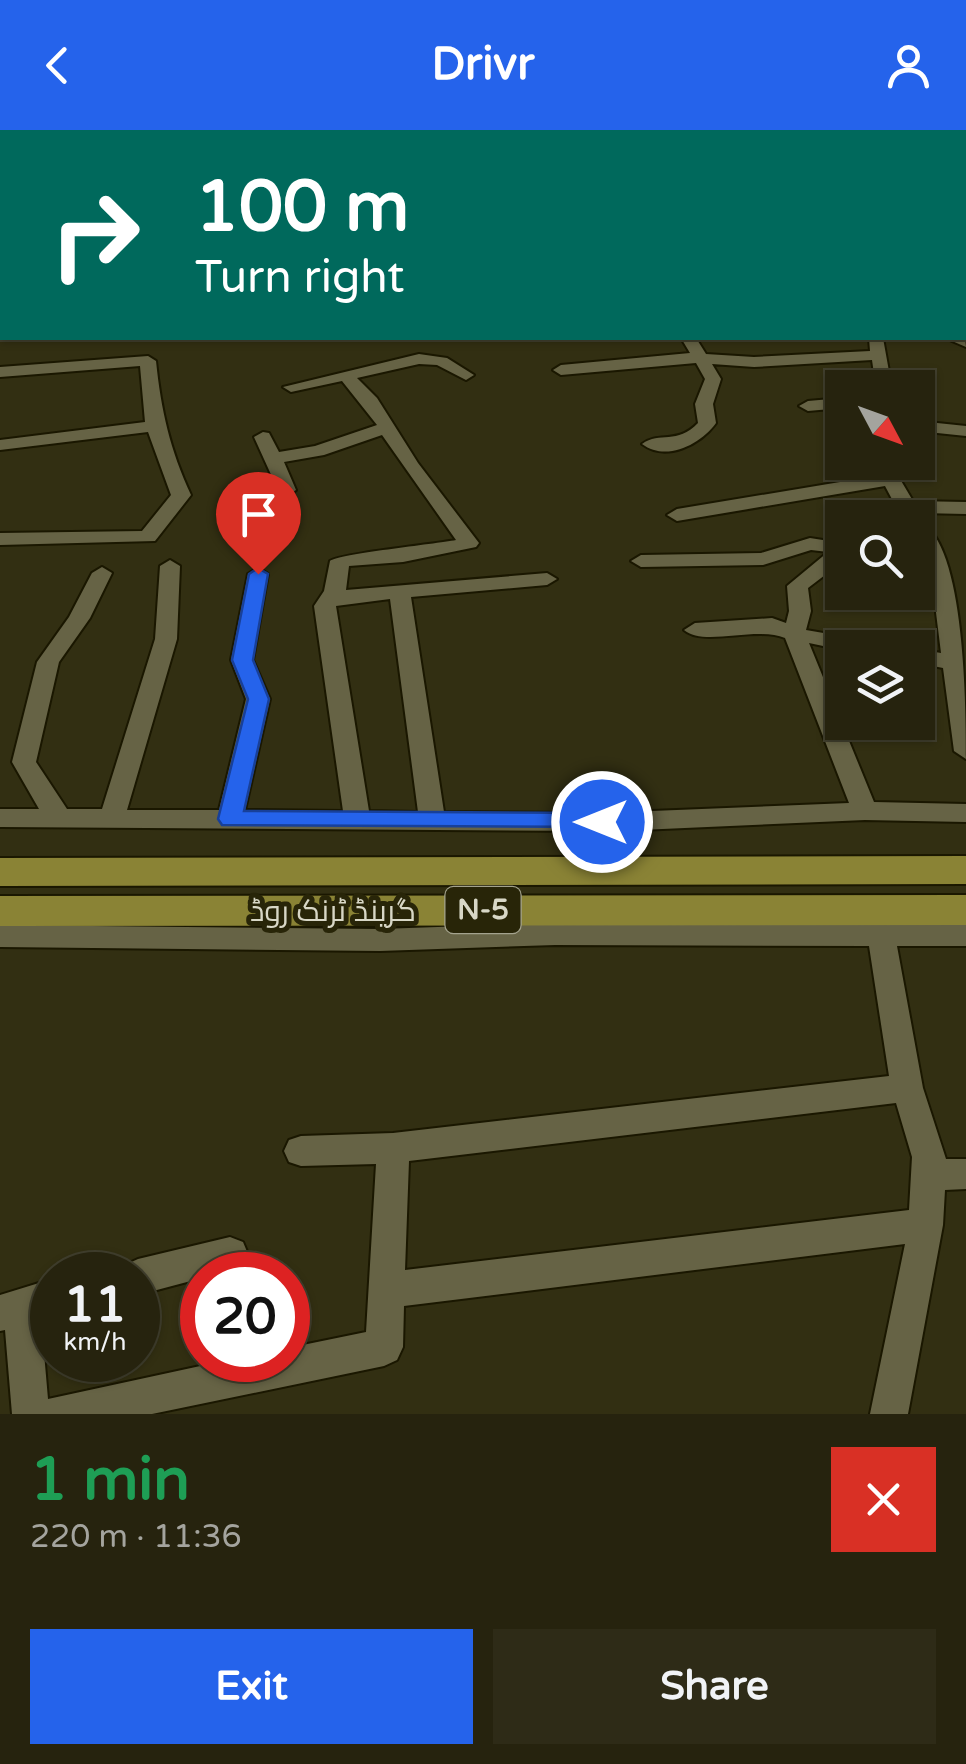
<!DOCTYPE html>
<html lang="en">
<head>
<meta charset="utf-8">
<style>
	:root { --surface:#26230e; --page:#2e2b17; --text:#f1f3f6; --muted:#a4a49e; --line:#42402e; --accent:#2563eb }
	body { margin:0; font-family:"Varela Round",Cairo,sans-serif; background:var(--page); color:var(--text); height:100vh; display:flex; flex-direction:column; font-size:38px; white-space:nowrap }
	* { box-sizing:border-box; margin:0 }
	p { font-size:32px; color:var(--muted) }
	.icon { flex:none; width:55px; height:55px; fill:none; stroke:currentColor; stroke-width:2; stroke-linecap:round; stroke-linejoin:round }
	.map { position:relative; height:1284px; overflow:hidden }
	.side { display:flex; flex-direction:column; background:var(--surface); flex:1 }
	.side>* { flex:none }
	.guide { position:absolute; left:0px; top:0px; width:968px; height:210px; box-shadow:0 2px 8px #0004,0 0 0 2px var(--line); background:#00695c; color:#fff; overflow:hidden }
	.needle { width:65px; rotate:131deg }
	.controls { position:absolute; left:825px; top:240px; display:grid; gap:20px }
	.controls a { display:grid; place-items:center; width:110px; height:110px; border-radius:0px; background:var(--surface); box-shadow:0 2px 8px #0004,0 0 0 2px var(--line); font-size:50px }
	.speed { position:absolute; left:30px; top:1122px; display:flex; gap:20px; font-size:50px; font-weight:700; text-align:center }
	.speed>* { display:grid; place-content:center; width:130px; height:130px; border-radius:50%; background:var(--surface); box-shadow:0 2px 8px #0004,0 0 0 2px var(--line); line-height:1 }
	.speed small { font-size:25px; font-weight:400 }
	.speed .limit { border:15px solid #d22; background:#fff; color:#111 }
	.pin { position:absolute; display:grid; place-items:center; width:85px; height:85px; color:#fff; margin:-102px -42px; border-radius:50% 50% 50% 0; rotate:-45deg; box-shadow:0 0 10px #0007 }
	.pin .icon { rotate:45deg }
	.me { position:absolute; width:110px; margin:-55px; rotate:270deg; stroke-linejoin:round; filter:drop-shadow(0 0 8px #0008) }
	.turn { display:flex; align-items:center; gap:35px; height:210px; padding:0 30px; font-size:45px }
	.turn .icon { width:130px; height:130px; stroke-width:2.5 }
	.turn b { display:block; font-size:70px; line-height:85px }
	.round { display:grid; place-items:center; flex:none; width:105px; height:105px; border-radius:0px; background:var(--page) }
	.headline { display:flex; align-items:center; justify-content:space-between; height:170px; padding:0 30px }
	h1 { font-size:60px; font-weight:800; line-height:75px; color:#1e9e55 }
	.button { display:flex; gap:20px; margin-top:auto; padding:20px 30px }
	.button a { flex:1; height:115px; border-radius:0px; background:var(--accent); color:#fff; font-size:40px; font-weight:800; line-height:115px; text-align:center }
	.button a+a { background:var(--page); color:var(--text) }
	header { display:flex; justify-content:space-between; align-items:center; height:130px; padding:0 30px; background:var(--accent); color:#fff; font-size:45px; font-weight:800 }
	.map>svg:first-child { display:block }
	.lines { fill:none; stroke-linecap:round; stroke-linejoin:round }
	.minor-casing { stroke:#1a1700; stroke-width:4 }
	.highway-casing { stroke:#1a1700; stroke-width:4 }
	.minor { fill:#666345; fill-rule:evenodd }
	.highway { fill:#8a8335; fill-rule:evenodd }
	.route { fill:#2563eb; stroke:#184099; stroke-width:2.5 }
	.labels { text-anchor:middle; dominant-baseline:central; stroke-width:10; stroke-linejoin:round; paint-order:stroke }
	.shield { fill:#282508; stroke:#a3a28d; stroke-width:2.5 }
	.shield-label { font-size:28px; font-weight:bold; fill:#d8d7c6 }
	.street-label { font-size:30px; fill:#d8d7c6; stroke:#282508 }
</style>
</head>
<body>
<header><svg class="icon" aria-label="back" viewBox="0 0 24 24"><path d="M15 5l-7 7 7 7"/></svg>Drivr<svg class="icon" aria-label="person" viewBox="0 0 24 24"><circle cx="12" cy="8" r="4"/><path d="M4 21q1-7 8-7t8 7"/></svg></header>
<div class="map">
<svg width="966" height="1284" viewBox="0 0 966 1284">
	<rect width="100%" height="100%" fill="#322f12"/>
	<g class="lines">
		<defs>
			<path id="minor" d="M0,0H26L2,5Z
				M133,0H158L160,2H136Z
				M228,0H240L241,2H230Z
				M288,0H300L302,2H290Z
				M0,66H2V74H0Z
				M965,117H966V125H965Z
				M965,207L966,217L945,208H965Z
				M681,208H696L706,224L754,227L870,221L869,208H883L892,258H876L872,230L754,237L712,234L721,249L713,274L716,293C700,315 666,332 642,314C660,301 677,315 698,293L695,274L705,249L696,233L561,245L553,240L561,235L690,223Z
				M419,224L447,228L474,245L466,250L437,235L419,234L357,248L377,268L418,333L479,413L476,417L403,432L349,436L346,460L547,443L557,449L547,455L411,467L444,682L602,683L849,673L785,508C756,496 703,517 684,500L695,493L772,488L786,493L789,481L787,456L828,422L811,420L763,435L641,437L631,431L641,425L761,423L810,408L842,413V432L808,458L811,481L806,500L870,511L881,518L842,520L809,513L874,672L966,674V692L865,690L617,701L626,741L622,748H602L591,701L0,697V679H39L12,632L37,532L69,487L92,443L102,437L112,443L90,488L59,532L36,632L67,679H102L155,509L160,436L170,430L180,436L177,509L127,680H219L246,569L231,530L248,444L258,438L268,444L253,530L270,569L245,680L343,681L314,476L324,461L330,431C338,424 435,414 456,410L382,305L324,325L284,332L296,360L287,366L278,360L254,307L263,302L269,303L279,322L315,316L377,295L342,251L291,262L283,257ZM390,469L418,682L369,681L336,476Z
				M148,226L156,231C161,280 170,320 191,365L155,411L0,415V403L142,401L171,365L148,302L0,320V310L145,292L140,236L0,247V237Z
				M842,268V278L808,281L799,276L808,271Z
				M918,291L966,296V306L918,301Z
				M882,332H900V349L913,371L966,372V384L919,383V392C966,410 966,584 966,629L954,621L943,538L918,533V519L941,523L931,442L918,416V388H902L885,356L677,391L667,385L677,379L882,345Z
				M555,793L966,794V816H897L923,958L946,1029H966V1059L945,1060L943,1095L908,1284H870L905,1114L404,1176L403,1217L397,1230L384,1236L152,1284H12L5,1200L0,1201V1165L52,1149V1185L41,1188L48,1269L228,1230H288V1218L366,1202L376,1034L301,1036L289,1032L284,1021L289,1010L301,1006L393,1003L889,946L869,816L555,815L380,821L0,817V795L380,799ZM896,973L912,1027L909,1080L405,1140L409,1031Z
				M230,1107L243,1112L248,1124L243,1136L202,1145V1148L138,1165V1145H121L125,1135L138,1129Z"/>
			<path id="highway" d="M966,726V754L0,756V728Z
				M966,765V795L0,796V766Z"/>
		</defs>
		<use href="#minor" class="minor-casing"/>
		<use href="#highway" class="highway-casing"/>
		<use href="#minor" class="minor"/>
		<use href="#highway" class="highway"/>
	</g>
	<path class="route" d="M258,438L268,444L253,530L269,569L244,681L602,683L614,692L610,697L222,695L218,689L248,569L232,530L249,444Z"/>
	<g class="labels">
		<rect class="shield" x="445.5" y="757" width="75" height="46" rx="8"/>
		<g class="shield-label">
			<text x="483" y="780">N-5</text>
		</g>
		<g class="street-label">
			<text x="333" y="781">گرینڈ ٹرنک روڈ</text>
		</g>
	</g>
</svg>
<div class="controls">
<a><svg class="needle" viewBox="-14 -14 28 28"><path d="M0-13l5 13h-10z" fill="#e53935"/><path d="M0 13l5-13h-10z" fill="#a4a49e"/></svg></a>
<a><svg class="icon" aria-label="search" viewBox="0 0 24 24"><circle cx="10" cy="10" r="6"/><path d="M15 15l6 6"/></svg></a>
<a><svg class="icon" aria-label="layers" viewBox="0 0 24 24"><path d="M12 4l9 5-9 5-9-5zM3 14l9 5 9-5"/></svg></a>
</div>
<div class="speed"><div>11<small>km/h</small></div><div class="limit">20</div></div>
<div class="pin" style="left:258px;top:444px;background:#d93025"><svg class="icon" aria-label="arrive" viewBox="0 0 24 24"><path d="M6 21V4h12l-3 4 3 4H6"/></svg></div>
<svg class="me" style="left:602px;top:692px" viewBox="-20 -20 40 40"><circle r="17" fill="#2563eb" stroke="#fff" stroke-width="3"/><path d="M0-11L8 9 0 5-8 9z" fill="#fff"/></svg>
<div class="guide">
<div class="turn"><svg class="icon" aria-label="right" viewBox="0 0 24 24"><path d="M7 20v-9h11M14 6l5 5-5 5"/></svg><div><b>100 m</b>Turn right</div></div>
</div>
</div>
<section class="side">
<div class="headline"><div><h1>1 min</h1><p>220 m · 11:36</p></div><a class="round" style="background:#d93025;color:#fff"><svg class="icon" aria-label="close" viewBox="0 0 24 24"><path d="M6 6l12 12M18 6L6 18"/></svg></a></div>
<div class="button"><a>Exit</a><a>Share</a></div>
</section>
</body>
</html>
